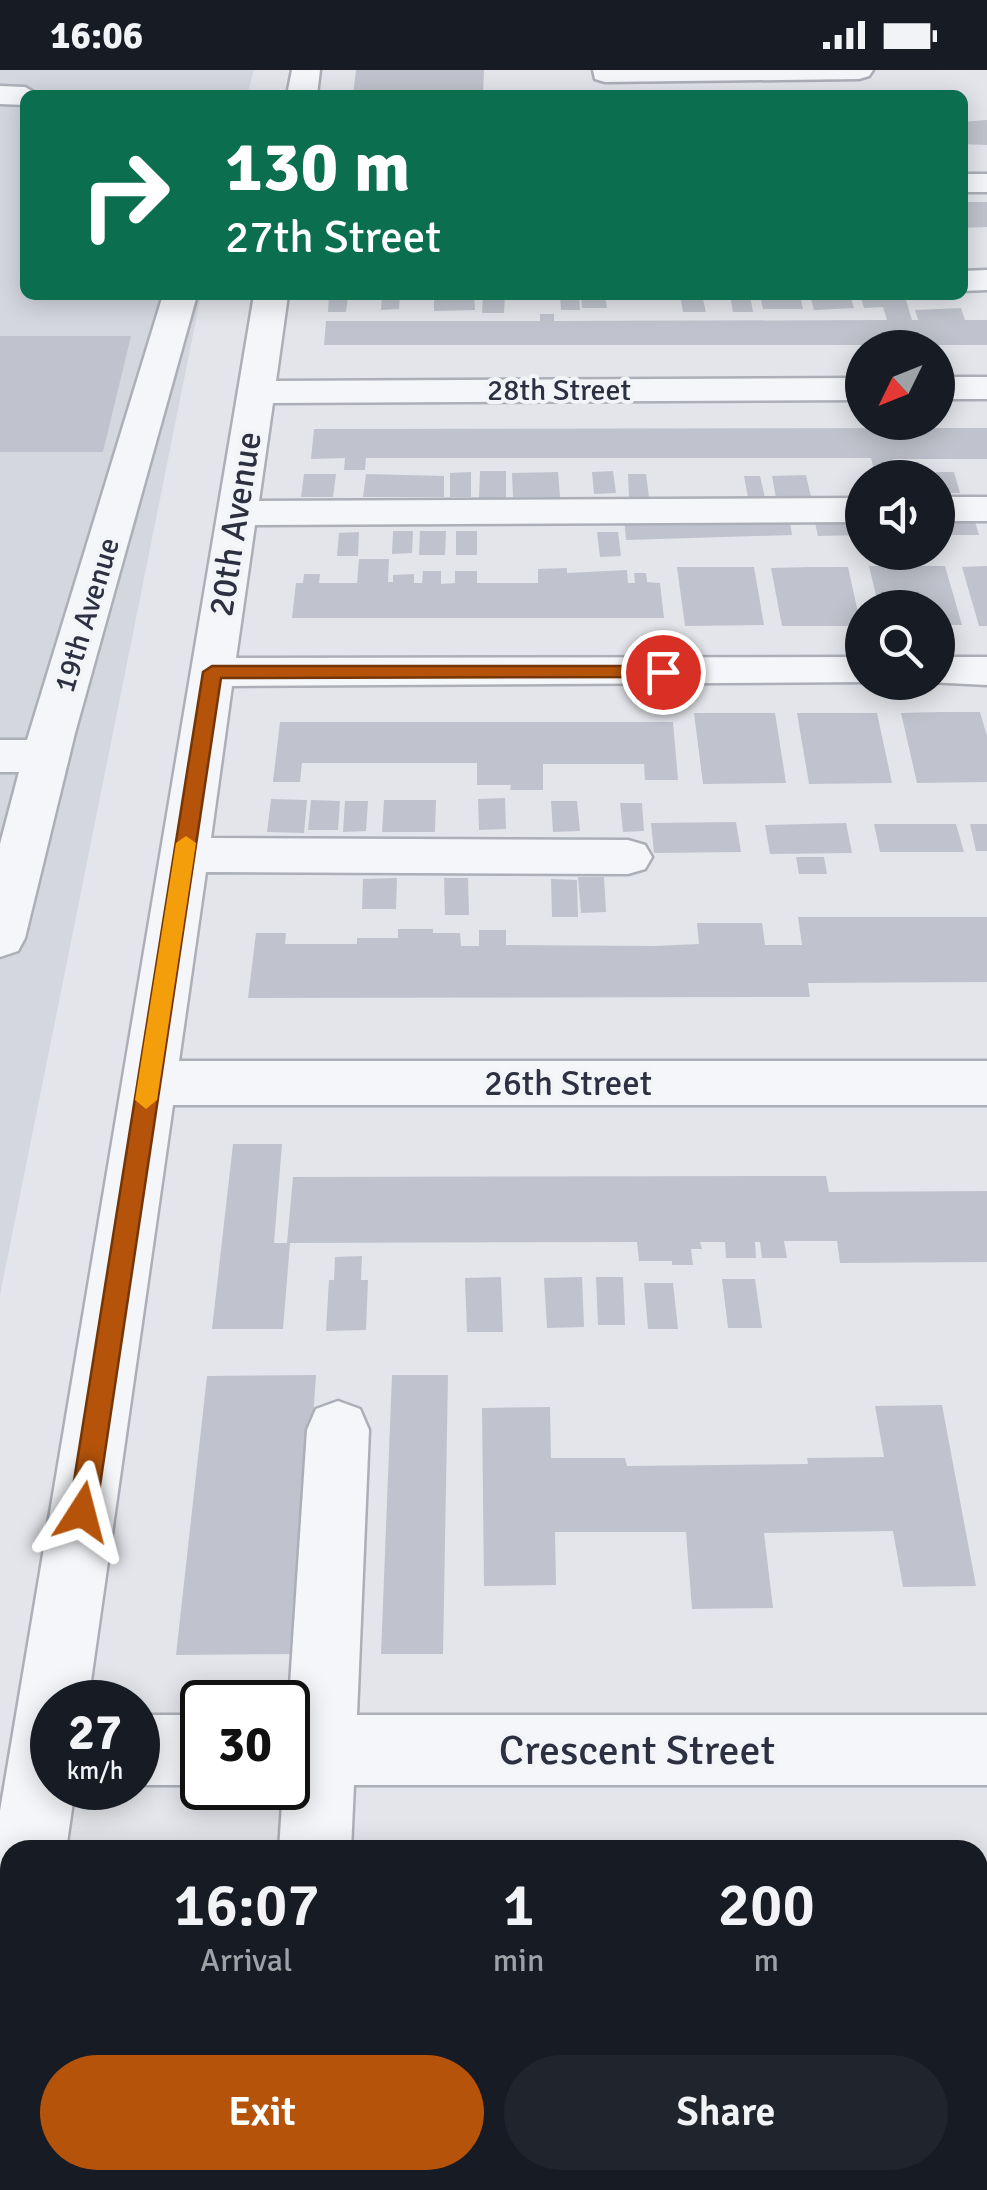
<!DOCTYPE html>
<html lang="en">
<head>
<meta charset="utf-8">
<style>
	:root { --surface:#171b24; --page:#20242c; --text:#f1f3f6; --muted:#9ea1a6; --accent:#b45309 }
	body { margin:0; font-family:Signika,sans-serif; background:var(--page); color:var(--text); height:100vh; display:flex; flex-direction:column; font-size:38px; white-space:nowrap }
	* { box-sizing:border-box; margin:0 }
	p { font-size:32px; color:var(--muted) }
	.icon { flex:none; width:55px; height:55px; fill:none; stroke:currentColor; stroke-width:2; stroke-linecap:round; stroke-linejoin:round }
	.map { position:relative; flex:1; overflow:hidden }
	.panel { position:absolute; left:0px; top:1770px; width:988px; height:350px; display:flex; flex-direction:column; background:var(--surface); border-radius:30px 30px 0 0; box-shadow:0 5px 25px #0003 }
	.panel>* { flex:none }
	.hud { position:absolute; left:20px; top:20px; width:948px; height:210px; border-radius:15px; box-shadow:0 5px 25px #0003; background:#0b6e4f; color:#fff; overflow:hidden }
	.needle { width:65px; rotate:227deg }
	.buttons { position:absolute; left:845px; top:260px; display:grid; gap:20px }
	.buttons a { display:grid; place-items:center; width:110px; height:110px; border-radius:50%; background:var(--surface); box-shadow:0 5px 25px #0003; font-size:50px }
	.speed { position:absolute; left:30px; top:1610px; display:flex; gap:20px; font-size:50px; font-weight:700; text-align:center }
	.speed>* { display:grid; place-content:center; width:130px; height:130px; border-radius:50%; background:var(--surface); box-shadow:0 5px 25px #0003; line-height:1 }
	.speed small { font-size:25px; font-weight:400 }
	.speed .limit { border:5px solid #111; border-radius:15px; background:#fff; color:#111 }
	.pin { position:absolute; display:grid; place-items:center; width:85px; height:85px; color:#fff; margin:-42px; border:5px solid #fff; border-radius:50%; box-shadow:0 2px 10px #0007 }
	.me { position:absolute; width:110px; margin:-55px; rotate:9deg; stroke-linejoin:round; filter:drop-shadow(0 0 8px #0008) }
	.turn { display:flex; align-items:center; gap:35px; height:210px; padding:0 40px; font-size:45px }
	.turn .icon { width:130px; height:130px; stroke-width:2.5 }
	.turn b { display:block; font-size:70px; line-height:85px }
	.eta { display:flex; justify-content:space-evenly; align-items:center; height:170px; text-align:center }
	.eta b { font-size:60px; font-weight:600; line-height:70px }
	.primary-button { display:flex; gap:20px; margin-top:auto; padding:20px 40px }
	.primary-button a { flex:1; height:115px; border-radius:60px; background:var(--accent); color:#fff; font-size:40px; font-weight:600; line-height:115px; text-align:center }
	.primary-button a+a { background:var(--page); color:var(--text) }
	.status { display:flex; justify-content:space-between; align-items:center; height:70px; padding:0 50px; background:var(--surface); direction:ltr }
	.status svg { height:28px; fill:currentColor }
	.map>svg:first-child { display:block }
	.built { fill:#d5d7df }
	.building { fill:#c0c3cd }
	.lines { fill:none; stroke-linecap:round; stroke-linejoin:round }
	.minor-casing { stroke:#acafb7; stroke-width:5 }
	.minor { fill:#f5f6f9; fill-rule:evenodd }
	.route { fill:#b45309; stroke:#753606; stroke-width:2.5 }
	.slow { fill:#f59e0b }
	.labels { text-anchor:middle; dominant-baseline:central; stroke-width:8; stroke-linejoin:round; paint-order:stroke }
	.far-street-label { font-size:30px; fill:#2c3041; stroke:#f3f4f8 }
	.street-label { font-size:35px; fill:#2c3041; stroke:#f3f4f8 }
	.near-street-label { font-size:42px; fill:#2c3041; stroke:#f3f4f8 }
</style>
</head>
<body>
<div class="status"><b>16:06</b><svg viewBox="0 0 49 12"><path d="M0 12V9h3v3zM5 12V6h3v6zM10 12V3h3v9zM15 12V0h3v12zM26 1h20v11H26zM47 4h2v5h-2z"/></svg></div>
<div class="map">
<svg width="987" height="2120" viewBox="0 0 987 2120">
	<rect width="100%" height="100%" fill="#e3e5ea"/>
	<path class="built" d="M0,0H254L247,25H25V225H201L0,1225Z"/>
	<path class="building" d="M356,0H484L483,25H353Z
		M987,50V75L962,74V52Z
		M962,132H987V157L962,158Z
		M382,225H400L399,239L381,240Z
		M434,225H474L475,240L434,241Z
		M483,225H505L504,243H482Z
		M560,225H579L580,240H561Z
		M581,225H605L607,238H582Z
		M680,225H702L706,242H683Z
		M730,225H750L753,242H733Z
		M760,225H800L803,239H763Z
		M810,225H850L854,238L814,240Z
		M860,225L906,230L912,250H918L915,240L961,238L965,250H987V275H324L326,251H540V244H554V251L887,250L883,237L864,238Z
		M329,226H348L346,242H328Z
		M0,266H131L103,382H0Z
		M987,358V389H893L896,400H874L871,388H366L365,400H344L345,388L311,389L314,359Z
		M480,401H506V428H479Z
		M613,401L616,423L594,424L592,402Z
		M471,402V427H450V403Z
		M558,402L560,427H513L512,403Z
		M936,402H954L960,423H941Z
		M304,404H336L333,427H301Z
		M366,404L444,406V427H363Z
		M628,404H646L649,427H629Z
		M806,405L811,427L776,428L772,406Z
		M744,406H760L765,428H748Z
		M813,444H862V465L818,466Z
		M624,445H789L792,465L626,470Z
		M938,445H973L979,465H938Z
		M393,461H413L412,483L392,484Z
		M420,461H446L445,485H419Z
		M456,461H477V485H456Z
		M359,462L358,486H337L339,463Z
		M597,462H618L621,486L600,487Z
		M359,489H389L388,512H393V505L414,504V513H422L423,501H441V514L455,513V501H477V513H538V499L567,498V503L627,500L628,513H635L634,503H646L647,512L660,513L664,548H292L296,513H303L304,504H320L319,513H357Z
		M869,496H945L962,555H938V538H879Z
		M987,496V556H979L962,497Z
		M677,497H754L764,555L685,556Z
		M810,497H848L861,556H782L771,498Z
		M941,642H980L987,666V712L917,713L901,643Z
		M694,643H775L786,713L703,714Z
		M797,643H877L892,713L809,714Z
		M280,652H673L678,710H645L644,694H543V720H510L511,715H477V693H302L300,712H273Z
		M505,728L506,759L479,760L478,729Z
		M271,729L307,730L304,763L267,762Z
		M311,730L340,731L338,760H308Z
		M384,730H436L435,762H382Z
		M345,731H368L366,761L343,762Z
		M551,731H577L580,761L553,762Z
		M620,733H642L644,761L623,762Z
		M736,752L741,782L654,783L651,753Z
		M846,753L852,783L770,784L765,755Z
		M874,754H956L964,782H880Z
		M970,754H987V781H976Z
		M796,787H824L827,804H799Z
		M578,807H604L606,842L581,843Z
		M397,808L396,839H362L363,809Z
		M444,808H468L469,845H445Z
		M551,809L577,810L578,847H552Z
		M798,847H987V912L808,913L810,927L248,928L256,863H286L285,874H357V868H398V859H433V863H460L461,876H479V860H506V875L654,876L699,874L697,853H762L765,875H802Z
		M233,1074H282L274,1173H290L283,1259H212Z
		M826,1106L829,1122L987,1121V1192L840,1193L837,1171H784L787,1188H762L760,1172H755L756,1188H726L725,1172H700L702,1179H691L693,1195H672V1191H639L637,1172L287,1173L293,1107Z
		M362,1186L361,1210H368L366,1260L326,1261L329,1210H334L335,1187Z
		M501,1207L503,1262H467L465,1208Z
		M582,1207L584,1257L547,1258L544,1208Z
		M596,1207H623L625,1255H598Z
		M722,1209H755L762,1258H728Z
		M644,1213H673L678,1259H648Z
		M316,1305L297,1584L176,1585L207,1306Z
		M392,1305H448L443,1584H381Z
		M942,1335L976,1516L903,1517L893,1461L764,1463L773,1538L692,1539L686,1462H555L556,1515L484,1516L482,1338L550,1337L551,1388H625L627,1396L808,1394L807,1388L884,1387L875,1336Z
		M978,1842H987V2120H953L951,2110H978Z
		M115,2110H251V2120H114Z
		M361,2110H536V2120H361Z"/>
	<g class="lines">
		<defs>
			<path id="minor" d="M292,0H320L317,25H287Z
				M593,0H873L869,6L859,9L605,12L595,9Z
				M0,16L25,17L39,25H25V35L0,34Z
				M962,104H987V122H962Z
				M987,200V220L962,221V201Z
				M163,225H197L75,663L25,868L18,881L0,887V774L19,702H0V670H27Z
				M254,225H288L276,311L862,308V330L273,333L259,431L862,428V452L255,455L236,588L862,587V612H872L232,616L211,768L628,770L645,775L652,787L645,799L628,804L206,802L179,991H987V1035H173L88,1632H52V1718H75L66,1780H10V1808L4,1806L0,1795V1741Z
				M938,307H987V329H938Z
				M938,427H987V451H938Z
				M938,587H987V615L928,612H938Z
				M338,1331L360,1339L369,1360L357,1645H987V1715H354L351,1780H279L283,1718H288V1645L307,1360L316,1339Z
				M138,1645H202V1715H138Z
				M10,1870V2008L0,2012V1874Z
				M258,2110H338L339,2120H257Z"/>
		</defs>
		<use href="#minor" class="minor-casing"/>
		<use href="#minor" class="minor"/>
	</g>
	<path class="route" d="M212,596H663L672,602L663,607L221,608L96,1442L92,1451L82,1455L73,1451L69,1442L203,602Z"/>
	<path class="slow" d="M186,766L196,773L157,1030L146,1039L135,1030L176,773Z"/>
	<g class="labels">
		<g class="far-street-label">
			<text x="559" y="320">28th Street</text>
			<text transform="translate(87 545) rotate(-73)">19th Avenue</text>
		</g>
		<g class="street-label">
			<text transform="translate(235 454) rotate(-81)">20th Avenue</text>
			<text x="568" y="1013">26th Street</text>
		</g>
		<g class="near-street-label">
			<text x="637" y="1680">Crescent Street</text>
		</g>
	</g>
</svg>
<div class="buttons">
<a><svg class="needle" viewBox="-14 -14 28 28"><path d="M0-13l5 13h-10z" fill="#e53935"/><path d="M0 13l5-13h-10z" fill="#9ea1a6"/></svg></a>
<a><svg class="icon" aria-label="sound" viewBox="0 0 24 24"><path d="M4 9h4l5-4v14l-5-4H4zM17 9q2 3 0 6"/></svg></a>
<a><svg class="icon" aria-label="search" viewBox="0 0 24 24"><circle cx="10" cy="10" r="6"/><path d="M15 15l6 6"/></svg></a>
</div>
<div class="speed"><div>27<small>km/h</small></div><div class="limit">30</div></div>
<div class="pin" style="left:663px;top:602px;background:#d93025"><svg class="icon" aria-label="arrive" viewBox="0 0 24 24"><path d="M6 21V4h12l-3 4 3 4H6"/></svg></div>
<svg class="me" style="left:82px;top:1442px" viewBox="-20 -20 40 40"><path d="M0-17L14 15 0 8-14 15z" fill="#b45309" stroke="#fff" stroke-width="4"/></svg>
<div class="hud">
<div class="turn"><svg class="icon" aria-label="right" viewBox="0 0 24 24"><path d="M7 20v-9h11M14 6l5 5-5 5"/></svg><div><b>130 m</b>27th Street</div></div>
</div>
<section class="panel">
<div class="eta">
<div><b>16:07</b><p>Arrival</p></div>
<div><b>1</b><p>min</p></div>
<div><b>200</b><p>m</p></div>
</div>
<div class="primary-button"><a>Exit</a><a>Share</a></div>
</section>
</div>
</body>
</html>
